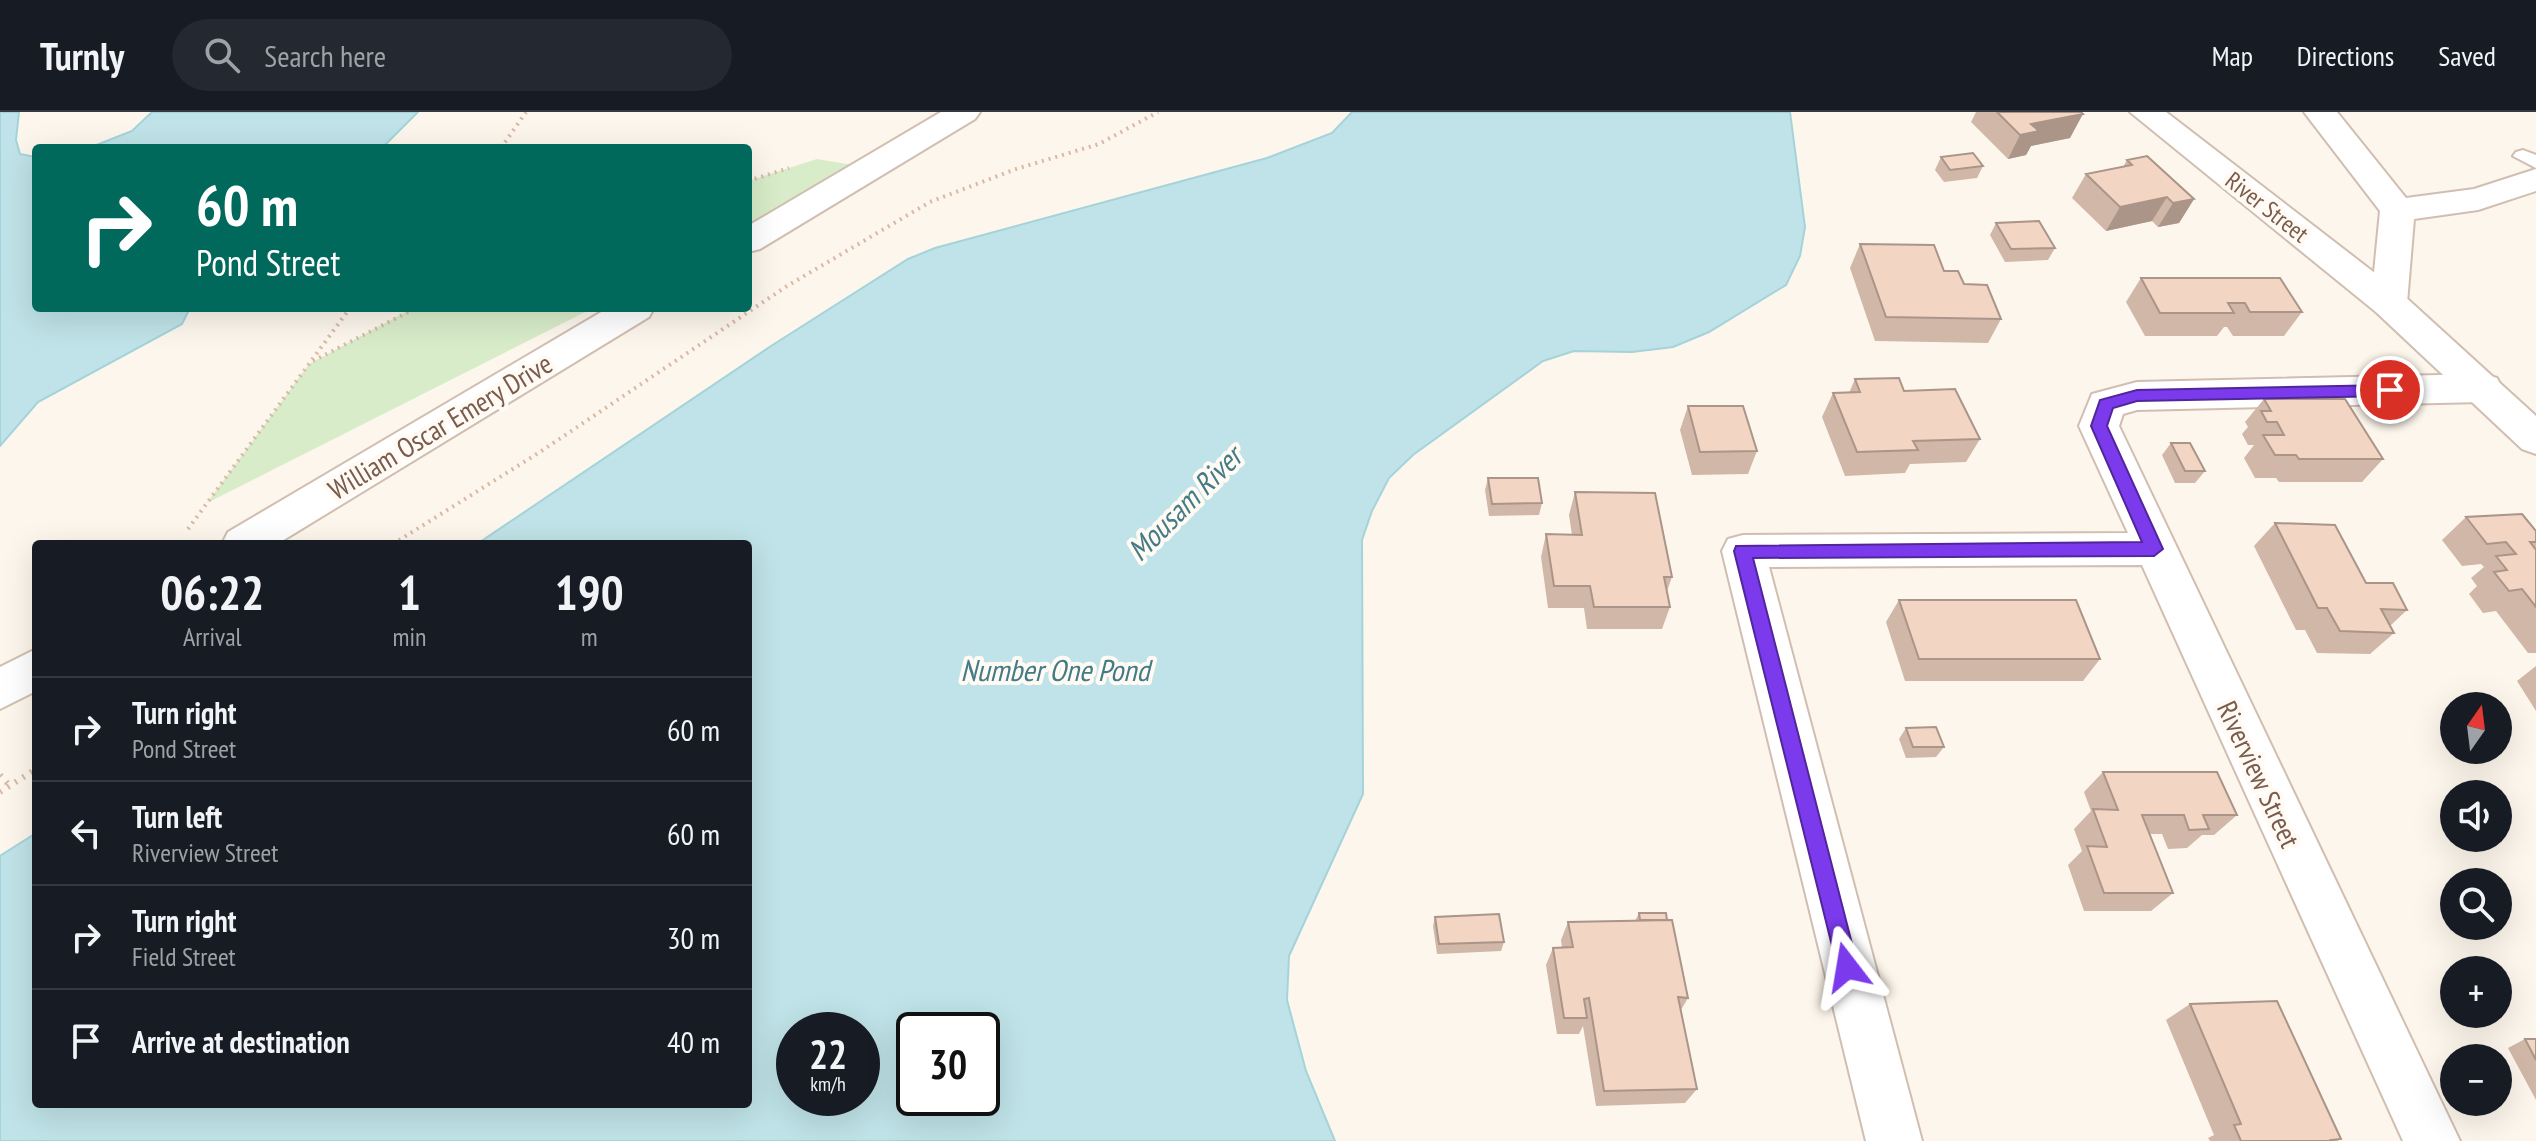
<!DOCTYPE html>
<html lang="en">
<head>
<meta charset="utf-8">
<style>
	:root { --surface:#171b24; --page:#242831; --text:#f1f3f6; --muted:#9ea1a6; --line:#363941 }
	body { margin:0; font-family:"PT Sans Narrow",sans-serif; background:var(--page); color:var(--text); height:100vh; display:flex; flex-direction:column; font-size:30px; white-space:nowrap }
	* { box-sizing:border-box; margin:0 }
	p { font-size:26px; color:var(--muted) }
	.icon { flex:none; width:44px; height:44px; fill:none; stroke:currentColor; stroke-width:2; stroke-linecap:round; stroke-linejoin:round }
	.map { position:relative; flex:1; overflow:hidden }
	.details { position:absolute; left:32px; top:428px; width:720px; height:568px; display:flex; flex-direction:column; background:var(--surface); border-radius:8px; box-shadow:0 8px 32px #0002 }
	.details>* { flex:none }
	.top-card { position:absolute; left:32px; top:32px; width:720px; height:168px; border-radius:8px; box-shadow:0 8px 32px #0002; background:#00695c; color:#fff; overflow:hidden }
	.needle { width:52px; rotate:14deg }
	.controls { position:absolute; left:2440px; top:580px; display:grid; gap:16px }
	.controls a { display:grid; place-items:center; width:72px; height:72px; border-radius:50%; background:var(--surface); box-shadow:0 8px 32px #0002; font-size:40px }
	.speed { position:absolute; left:776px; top:900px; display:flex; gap:16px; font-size:40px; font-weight:700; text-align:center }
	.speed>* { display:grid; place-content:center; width:104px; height:104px; border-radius:50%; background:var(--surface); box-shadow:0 8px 32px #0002; line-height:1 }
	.speed small { font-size:20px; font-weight:400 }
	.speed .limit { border:4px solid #111; border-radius:12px; background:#fff; color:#111 }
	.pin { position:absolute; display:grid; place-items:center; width:68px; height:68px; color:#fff; margin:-34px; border:4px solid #fff; border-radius:50%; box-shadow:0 2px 8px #0007 }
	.me { position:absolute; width:88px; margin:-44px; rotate:346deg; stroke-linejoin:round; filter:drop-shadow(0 0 6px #0008) }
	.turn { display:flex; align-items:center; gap:28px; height:168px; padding:0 32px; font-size:36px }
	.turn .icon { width:104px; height:104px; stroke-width:2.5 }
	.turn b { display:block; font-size:56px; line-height:68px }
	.eta { display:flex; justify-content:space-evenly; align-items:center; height:136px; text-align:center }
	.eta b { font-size:48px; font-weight:800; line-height:56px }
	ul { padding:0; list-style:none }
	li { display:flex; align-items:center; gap:24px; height:104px; padding:0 32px; border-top:2px solid var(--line) }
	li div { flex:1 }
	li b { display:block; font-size:30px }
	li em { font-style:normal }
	header { display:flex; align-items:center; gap:48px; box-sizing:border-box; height:112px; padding:0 40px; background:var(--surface); border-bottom:2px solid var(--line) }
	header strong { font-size:38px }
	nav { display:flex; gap:44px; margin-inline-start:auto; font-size:28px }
	.search { width:560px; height:72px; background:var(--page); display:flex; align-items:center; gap:20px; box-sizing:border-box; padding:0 28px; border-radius:44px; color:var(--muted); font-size:30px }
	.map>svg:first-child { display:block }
	.green { fill:#d8ecc9 }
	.water { fill:#bfe3e8; stroke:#a5d3da; stroke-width:2; fill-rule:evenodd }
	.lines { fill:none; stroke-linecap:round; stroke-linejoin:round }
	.service-casing { stroke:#d1beb0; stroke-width:4 }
	.minor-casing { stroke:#d1beb0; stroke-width:4 }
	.tertiary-casing { stroke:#d1beb0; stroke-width:4 }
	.path-far1 { stroke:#d9b8a5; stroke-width:4; stroke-dasharray:2 5; stroke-linecap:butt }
	.path { stroke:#d9b8a5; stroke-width:6; stroke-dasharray:2 7; stroke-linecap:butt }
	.service { fill:#fff; fill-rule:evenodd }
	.minor { fill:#fff; fill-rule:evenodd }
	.tertiary { fill:#fff; fill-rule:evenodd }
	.wall { fill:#d1b7a8 }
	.shaded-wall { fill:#aa9588 }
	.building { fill:#f3d5c3; stroke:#aa9588; stroke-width:2 }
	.route { fill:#7c3aed; stroke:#51269a; stroke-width:2 }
	.labels { text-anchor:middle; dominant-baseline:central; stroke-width:8; stroke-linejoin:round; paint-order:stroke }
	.far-street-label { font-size:24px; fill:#7a5c4d; stroke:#fffaf3 }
	.street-label { font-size:28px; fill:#7a5c4d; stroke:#fffaf3 }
	.water-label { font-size:30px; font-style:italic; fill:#437c86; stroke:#fffaf3 }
</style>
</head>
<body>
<header>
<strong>Turnly</strong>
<div class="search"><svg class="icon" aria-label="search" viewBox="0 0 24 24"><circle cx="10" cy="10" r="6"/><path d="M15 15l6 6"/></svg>Search here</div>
<nav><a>Map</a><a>Directions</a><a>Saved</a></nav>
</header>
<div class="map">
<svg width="2536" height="1029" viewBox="0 0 2536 1029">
	<rect width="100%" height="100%" fill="#fdf6ec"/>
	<path class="green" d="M817,47L871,56L748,117V69Z
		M413,196H593L207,391L309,252Z"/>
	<path class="water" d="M0,0H19L16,28L20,42L36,45V196H190L182,212L38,290L0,334Z
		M152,0H418L382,36H89L132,19Z
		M1352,0H1790L1805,115L1800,144L1786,173L1709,220L1673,235L1632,240L1574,239L1543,249L1413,343L1389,366L1372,399L1362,428L1363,682L1289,844L1287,888L1306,959L1335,1029H0V744L36,721V992H748V432H477L771,234L908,147L935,136L1267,46L1332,21ZM794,918H862V986H794ZM914,918H982V986H914Z"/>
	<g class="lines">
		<defs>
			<path id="service" d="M2523,38L2536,43V56L2513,44L2516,40Z"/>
			<path id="minor" d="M941,0H980L975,7L760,137L748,140V114Z
				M2304,0H2337L2406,86L2474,77L2536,57V79L2478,98L2414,107L2407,191L2402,200L2389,203L2376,200L2371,191L2380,99Z
				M608,196H654L649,205L277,432H222L228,420Z
				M2483,262L2497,266L2502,276L2497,286L2483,290L2137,298L2123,302L2119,314L2460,1029H2403L2142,453L1769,455L1922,1029H1866L1722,439L1728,427L1743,423L2128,421L2079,314L2092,282L2137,270Z
				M36,537V579L0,597V555Z"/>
			<path id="tertiary" d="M2130,0H2166L2402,182L2536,304V342L2522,337L2376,200Z"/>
		</defs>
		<use href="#service" class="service-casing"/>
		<use href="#minor" class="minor-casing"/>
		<use href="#tertiary" class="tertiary-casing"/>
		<path class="path-far1" d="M501,36L526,0
			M748,69L789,56
			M313,249L416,196
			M188,417L350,196
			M393,432L540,340L787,174L930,90L1016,57L1099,32L1158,0"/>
		<path class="path" d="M0,663L10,674
			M0,680L36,657"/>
		<use href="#service" class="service"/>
		<use href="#minor" class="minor"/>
		<use href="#tertiary" class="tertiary"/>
	</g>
	<path class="wall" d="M1976,0H2081L2070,26L2031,34L2026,43L2008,47L1971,10Z
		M1941,45L1983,54L1977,66L1944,70L1935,58Z
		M2127,48L2194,87L2179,111L2158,115L2152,109L2106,119L2072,86L2086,62L2123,55Z
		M1996,111L2055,136L2048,148L2005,150L1990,123Z
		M1860,132L1944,159L1964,172L2001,207L1988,231L1875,229L1850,156Z
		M2141,166L2302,200L2284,224H2233L2227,215H2224L2217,224H2145L2126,190Z
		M1855,267L1904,279L1980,327L1966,350L1910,352L1905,361L1845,364L1822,305L1833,281H1849Z
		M2264,287L2383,347L2362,370H2279L2276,366H2255L2244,346L2254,333H2248L2242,322L2248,315L2245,310Z
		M1688,294L1757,339L1748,362L1692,363L1680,318Z
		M2171,331L2205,359L2195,371H2175L2162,343Z
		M1488,366L1542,391L1539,403L1489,404L1485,378Z
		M1575,380L1672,465L1667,479L1670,495L1662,517H1587L1584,496H1548L1541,445L1546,422L1572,423L1569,403Z
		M2466,405L2536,419V541H2528L2496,499L2483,501L2469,482L2477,474L2471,466L2484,455L2481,452L2462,454L2442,428Z
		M2275,411L2407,498L2390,514L2394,521L2370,542L2317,541L2305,518H2296L2254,434Z
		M1899,488L2100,547L2083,569H1905L1886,510Z
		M2536,554V599L2517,569Z
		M1906,616L1944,635L1936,645L1906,646L1899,627Z
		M2103,660L2237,703L2214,723H2202L2187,736L2168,737L2162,722H2150L2173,781L2151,799H2084L2068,753L2082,739L2074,717L2091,699L2084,680Z
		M1639,801L1688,886L1681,898L1697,977L1685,991L1596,994L1583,914L1579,922H1557L1546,853L1553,836L1562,835L1561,828L1568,810L1635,809Z
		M1435,805L1504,830L1501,839L1437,842L1433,814Z
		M2190,892L2341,1027L2337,1029H2210L2208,1026L2214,1023L2166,908Z
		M2525,927H2536V988L2508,936Z"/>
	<path class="shaded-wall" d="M2083,2L2070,26L2031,34L2026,43L2008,47L2020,23L2031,12Z
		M2167,85L2152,109L2106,119L2120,95Z
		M2194,87L2179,111L2158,115L2173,91Z"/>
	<path class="building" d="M1997,0H2081L2083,2L2031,12L2039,19L2020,23Z
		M1973,41L1983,54L1950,58L1941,45Z
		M2147,44L2194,87L2173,91L2167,85L2120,95L2086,62L2132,53L2127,48Z
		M2039,109L2055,136L2011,137L1996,111Z
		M1860,132L1934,133L1944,159H1958L1964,172L1987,173L2001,207L1886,205Z
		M2141,166H2280L2302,200H2250L2245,191H2228L2234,201H2160Z
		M1899,266L1904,279L1955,277L1980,327L1913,329L1918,338L1857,340L1833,281L1860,280L1855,267Z
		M2264,287H2345L2383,347H2299L2296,343H2275L2263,323H2284L2277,310H2267L2261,299H2271Z
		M1688,294H1743L1757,339L1700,340Z
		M2171,331H2190L2205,359H2185Z
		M1488,366H1538L1542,391L1492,392Z
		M1575,380L1655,381L1672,465H1664L1670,495H1594L1590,474H1554L1546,422L1582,423Z
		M2522,402L2536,419V430H2530L2536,438V495L2522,477L2509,479L2494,460L2507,458L2496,444L2516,442L2506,430L2487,432L2466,405Z
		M2275,411L2335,413L2366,471H2393L2407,498L2381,497L2394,521L2340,519L2327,496H2318Z
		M1899,488H2076L2100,547H1919Z
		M1936,615L1944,635H1913L1906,616Z
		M2103,660H2217L2237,703H2203L2209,717L2189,718L2184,703H2142L2173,781H2104L2087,734L2107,735L2093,697L2118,698Z
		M1639,801H1666L1667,808H1640Z
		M1499,802L1504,830L1439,832L1435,805Z
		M1672,808L1688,886L1678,885L1697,977L1604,979L1589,886L1584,887L1587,906H1564L1553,836L1573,835L1568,810Z
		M2277,889L2341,1027L2331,1028L2332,1029H2241L2234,1013L2241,1012L2190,892Z
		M2525,927H2536V948Z"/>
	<path class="route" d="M2390,273L2398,278L2390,284L2137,289L2113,296L2107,314L2163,437L2154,444L1753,446L1858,855L1854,862L1847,865L1839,862L1734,439L1736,434L2142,430L2091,314L2100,288L2137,278Z"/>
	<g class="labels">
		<g class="far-street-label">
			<text transform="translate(2267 95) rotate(38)">River Street</text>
		</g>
		<g class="street-label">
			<text transform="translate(440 314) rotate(-31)">William Oscar Emery Drive</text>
			<text transform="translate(2259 662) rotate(65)">Riverview Street</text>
		</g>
		<g class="water-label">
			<text transform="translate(1184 391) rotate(-45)">Mousam River</text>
			<text x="1055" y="557">Number One Pond</text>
		</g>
	</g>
</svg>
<div class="controls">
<a><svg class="needle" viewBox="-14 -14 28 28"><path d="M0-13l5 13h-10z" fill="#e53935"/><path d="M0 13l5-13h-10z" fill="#9ea1a6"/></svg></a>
<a><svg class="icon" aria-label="sound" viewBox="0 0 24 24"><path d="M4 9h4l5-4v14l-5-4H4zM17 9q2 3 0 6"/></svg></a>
<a><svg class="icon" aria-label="search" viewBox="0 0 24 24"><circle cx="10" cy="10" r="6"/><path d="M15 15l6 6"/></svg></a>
<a>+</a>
<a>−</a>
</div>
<div class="speed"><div>22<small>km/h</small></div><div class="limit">30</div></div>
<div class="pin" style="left:2390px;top:278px;background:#d93025"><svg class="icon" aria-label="arrive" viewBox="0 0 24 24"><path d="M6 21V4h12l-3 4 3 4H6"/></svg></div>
<svg class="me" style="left:1847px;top:855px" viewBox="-20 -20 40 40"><path d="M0-17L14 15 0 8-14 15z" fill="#7c3aed" stroke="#fff" stroke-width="4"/></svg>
<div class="top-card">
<div class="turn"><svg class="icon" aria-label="right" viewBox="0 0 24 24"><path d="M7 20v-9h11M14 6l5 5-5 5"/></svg><div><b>60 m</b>Pond Street</div></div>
</div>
<section class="details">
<div class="eta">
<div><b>06:22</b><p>Arrival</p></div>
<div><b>1</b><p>min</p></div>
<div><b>190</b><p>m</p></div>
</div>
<ul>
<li><svg class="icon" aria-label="right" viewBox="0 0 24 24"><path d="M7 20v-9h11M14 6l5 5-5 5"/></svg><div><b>Turn right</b><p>Pond Street</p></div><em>60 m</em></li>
<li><svg class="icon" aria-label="left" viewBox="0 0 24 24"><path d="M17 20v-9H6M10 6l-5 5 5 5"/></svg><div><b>Turn left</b><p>Riverview Street</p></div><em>60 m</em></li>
<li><svg class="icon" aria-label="right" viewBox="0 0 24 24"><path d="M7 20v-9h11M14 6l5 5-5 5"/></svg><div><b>Turn right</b><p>Field Street</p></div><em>30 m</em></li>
<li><svg class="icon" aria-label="arrive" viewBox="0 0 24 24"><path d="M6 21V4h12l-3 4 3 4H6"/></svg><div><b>Arrive at destination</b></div><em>40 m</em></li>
</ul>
</section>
</div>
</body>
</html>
